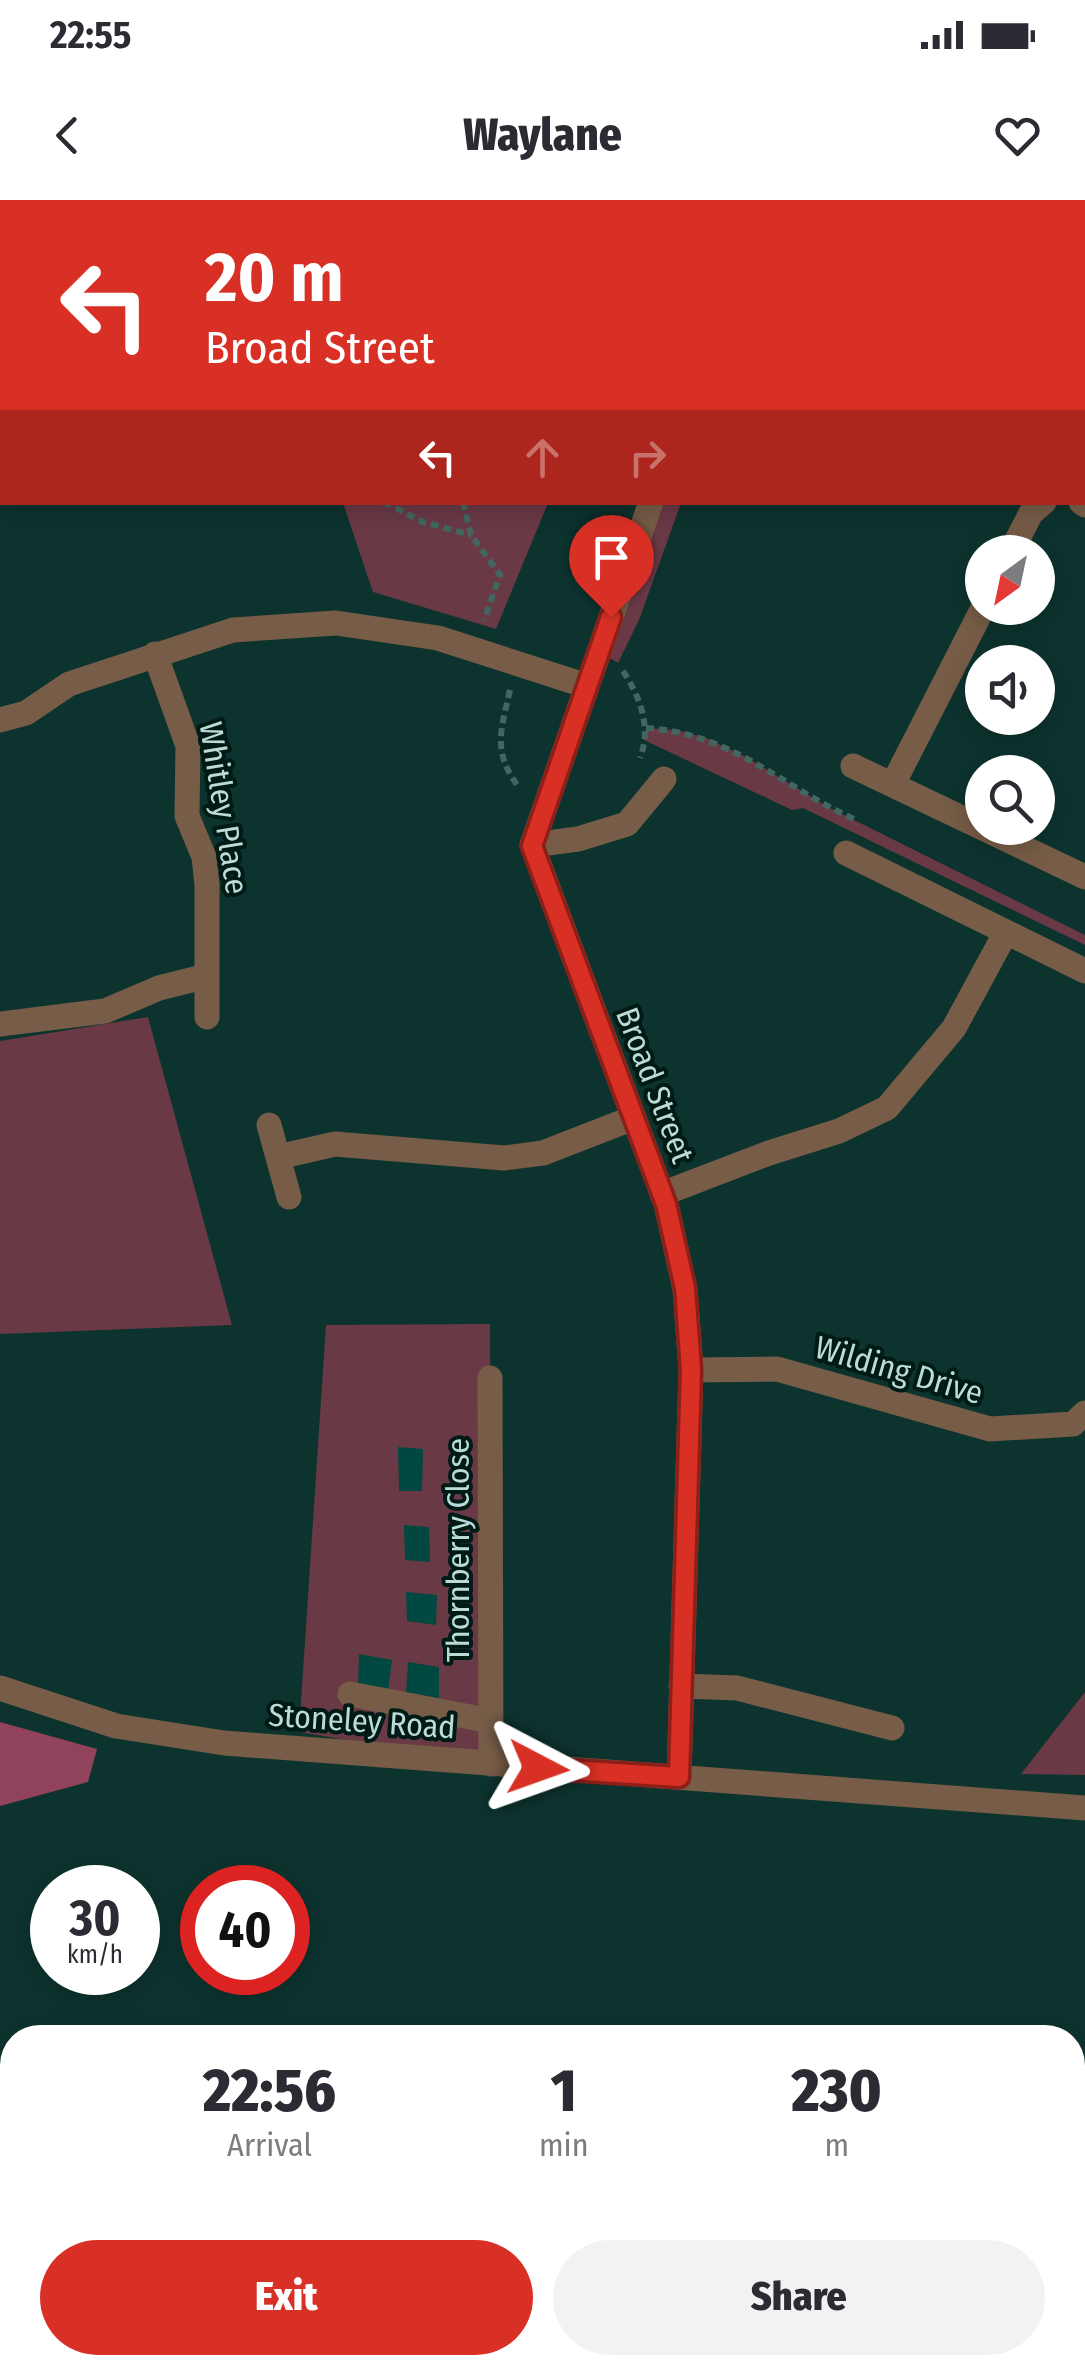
<!DOCTYPE html>
<html lang="en">
<head>
<meta charset="utf-8">
<style>
	:root { --surface:#fff; --page:#f2f2f3; --text:#2b2b33; --muted:#7c7c81; --accent:#d93025 }
	body { margin:0; font-family:"Fira Sans Condensed",sans-serif; background:var(--page); color:var(--text); height:100vh; display:flex; flex-direction:column; font-size:38px; white-space:nowrap }
	* { box-sizing:border-box; margin:0 }
	p { font-size:32px; color:var(--muted) }
	.icon { flex:none; width:55px; height:55px; fill:none; stroke:currentColor; stroke-width:2; stroke-linecap:round; stroke-linejoin:round }
	.map { position:relative; flex:1; overflow:hidden }
	.sheet { position:absolute; left:0px; top:1825px; width:1085px; height:350px; display:flex; flex-direction:column; background:var(--surface); border-radius:40px 40px 0 0; box-shadow:0 5px 25px #0003 }
	.sheet>* { flex:none }
	.banner { position:absolute; left:0px; top:0px; width:1085px; height:305px; box-shadow:0 5px 25px #0003; background:#d93025; color:#fff; overflow:hidden }
	.needle { width:65px; rotate:213deg }
	.buttons { position:absolute; left:965px; top:335px; display:grid; gap:20px }
	.buttons a { display:grid; place-items:center; width:90px; height:90px; border-radius:50%; background:var(--surface); box-shadow:0 5px 25px #0003; font-size:50px }
	.speed { position:absolute; left:30px; top:1665px; display:flex; gap:20px; font-size:50px; font-weight:700; text-align:center }
	.speed>* { display:grid; place-content:center; width:130px; height:130px; border-radius:50%; background:var(--surface); box-shadow:0 5px 25px #0003; line-height:1 }
	.speed small { font-size:25px; font-weight:400 }
	.speed .limit { border:15px solid #d22; background:#fff; color:#111 }
	.pin { position:absolute; display:grid; place-items:center; width:85px; height:85px; color:#fff; margin:-102px -42px; border-radius:50% 50% 50% 0; rotate:-45deg; box-shadow:0 0 10px #0007 }
	.pin .icon { rotate:45deg }
	.me { position:absolute; width:110px; margin:-55px; rotate:94deg; stroke-linejoin:round; filter:drop-shadow(0 0 8px #0008) }
	.turn { display:flex; align-items:center; gap:35px; height:210px; padding:0 40px; font-size:45px }
	.turn .icon { width:130px; height:130px; stroke-width:2.5 }
	.turn b { display:block; font-size:70px; line-height:85px }
	.lanes { display:flex; align-items:center; height:95px; padding:0 40px; background:#0003; justify-content:center; gap:50px; direction:ltr }
	.lanes .off { opacity:.35 }
	.eta { display:flex; justify-content:space-evenly; align-items:center; height:170px; text-align:center }
	.eta b { font-size:60px; font-weight:800; line-height:70px }
	.cta { display:flex; gap:20px; margin-top:auto; padding:20px 40px }
	.cta a { flex:1; height:115px; border-radius:60px; background:var(--accent); color:#fff; font-size:40px; font-weight:800; line-height:115px; text-align:center }
	.cta a+a { background:var(--page); color:var(--text) }
	.status { display:flex; justify-content:space-between; align-items:center; height:70px; padding:0 50px; background:var(--surface); direction:ltr }
	.status svg { height:28px; fill:currentColor }
	header { display:flex; justify-content:space-between; align-items:center; height:130px; padding:0 40px; background:var(--surface); font-size:45px; font-weight:800 }
	.map>svg:first-child { display:block }
	.green { fill:#693946 }
	.forest { fill:#90435a }
	.building { fill:#014840 }
	.lines { fill:none; stroke-linecap:round; stroke-linejoin:round }
	.path { stroke:#426761; stroke-width:6; stroke-dasharray:8 5; stroke-linecap:butt }
	.minor { stroke:#775d47; stroke-width:25 }
	.route-casing { stroke:#8d1f18; stroke-width:25 }
	.route { stroke:#d93025; stroke-width:18 }
	.labels { text-anchor:middle; dominant-baseline:central; stroke-width:8; stroke-linejoin:round; paint-order:stroke }
	.street-label { font-size:32px; fill:#bbdcd6; stroke:#001a16 }
</style>
</head>
<body>
<div class="status"><b>22:55</b><svg viewBox="0 0 49 12"><path d="M0 12V9h3v3zM5 12V6h3v6zM10 12V3h3v9zM15 12V0h3v12zM26 1h20v11H26zM47 4h2v5h-2z"/></svg></div>
<header><svg class="icon" aria-label="back" viewBox="0 0 24 24"><path d="M15 5l-7 7 7 7"/></svg>Waylane<svg class="icon" aria-label="heart" viewBox="0 0 24 24"><path d="M12 20l-8-8c-3-5 5-10 8-4 3-6 11-1 8 4z"/></svg></header>
<div class="map">
<svg width="1085" height="2175" viewBox="0 0 1085 2175">
	<rect width="100%" height="100%" fill="#0d332e"/>
	<path class="green" d="M343,303V302L548,303L496,429L373,392Z
		M651,303H681L639,420L618,463L599,452Z
		M646,528L677,530L706,538L746,557L828,607L1085,735V745L803,608L792,610L644,540Z
		M148,817L232,1125L0,1134V841Z
		M490,1124L491,1564L299,1532L326,1125Z
		M1085,1492V1575L1021,1574Z"/>
	<path class="forest" d="M0,1522L97,1549L88,1582L0,1606Z"/>
	<path class="building" d="M398,1247L423,1249L422,1291H399Z
		M404,1325L429,1327L430,1362L405,1360Z
		M406,1392L437,1395L436,1425L407,1421Z
		M359,1454L392,1460L388,1492L358,1486Z
		M408,1462L439,1467V1499L406,1493Z"/>
	<g class="lines">
		<path class="path" d="M781,2L787,0
			M1082,30H1085
			M384,302L423,322L471,335
			M463,302L471,335L500,375L484,420
			M623,471C640,497 652,527 640,558
			M510,490C501,530 492,551 518,586
			M646,528C732,533 782,587 856,620"/>
		<path class="minor" d="M345,0L348,2
			M983,2L1001,0
			M651,302L532,645L666,1004L685,1089L691,1170L679,1577
			M1081,302L1085,305
			M1011,352L1031,313L1044,302
			M155,454L188,546L187,616L204,657L207,685V817
			M0,520L26,513L69,484L233,430L336,423L438,438L587,486
			M853,566L1085,677
			M893,584L983,408
			M532,645L578,639L627,624L664,579
			M846,653L1085,771
			M0,824L105,811L159,788L207,776
			M269,925L289,997
			M278,957L335,944L504,958L543,953L633,918
			M662,994L769,953L839,931L887,908L954,828L1006,732
			M691,1170L777,1169L990,1229L1073,1224L1085,1213
			M490,1178L491,1564
			M681,1486L737,1488L892,1528
			M0,1488L116,1526L224,1543L1085,1608
			M350,1494L491,1521"/>
	</g>
	<g class="lines">
		<defs>
			<path id="route" d="M538,1568L679,1577L691,1170L685,1088L666,1004L532,646L611,417"/>
		</defs>
		<use href="#route" class="route-casing"/>
		<use href="#route" class="route"/>
	</g>
	<g class="labels">
		<g class="street-label">
			<text transform="translate(224 608) rotate(81)">Whitley Place</text>
			<text transform="translate(655 885) rotate(69)">Broad Street</text>
			<text transform="translate(899 1170) rotate(16)">Wilding Drive</text>
			<text transform="translate(458 1350) rotate(-90)">Thornberry Close</text>
			<text transform="translate(362 1521) rotate(4)">Stoneley Road</text>
		</g>
	</g>
</svg>
<div class="buttons">
<a><svg class="needle" viewBox="-14 -14 28 28"><path d="M0-13l5 13h-10z" fill="#e53935"/><path d="M0 13l5-13h-10z" fill="#7c7c81"/></svg></a>
<a><svg class="icon" aria-label="sound" viewBox="0 0 24 24"><path d="M4 9h4l5-4v14l-5-4H4zM17 9q2 3 0 6"/></svg></a>
<a><svg class="icon" aria-label="search" viewBox="0 0 24 24"><circle cx="10" cy="10" r="6"/><path d="M15 15l6 6"/></svg></a>
</div>
<div class="speed"><div>30<small>km/h</small></div><div class="limit">40</div></div>
<div class="pin" style="left:611px;top:417px;background:#d93025"><svg class="icon" aria-label="arrive" viewBox="0 0 24 24"><path d="M6 21V4h12l-3 4 3 4H6"/></svg></div>
<svg class="me" style="left:538px;top:1568px" viewBox="-20 -20 40 40"><path d="M0-17L14 15 0 8-14 15z" fill="#d93025" stroke="#fff" stroke-width="4"/></svg>
<div class="banner">
<div class="turn"><svg class="icon" aria-label="left" viewBox="0 0 24 24"><path d="M17 20v-9H6M10 6l-5 5 5 5"/></svg><div><b>20 m</b>Broad Street</div></div>
<div class="lanes"><svg class="icon" aria-label="left" viewBox="0 0 24 24"><path d="M17 20v-9H6M10 6l-5 5 5 5"/></svg><svg class="icon off" aria-label="ahead" viewBox="0 0 24 24"><path d="M12 20V5M6 11l6-6 6 6"/></svg><svg class="icon off" aria-label="right" viewBox="0 0 24 24"><path d="M7 20v-9h11M14 6l5 5-5 5"/></svg></div>
</div>
<section class="sheet">
<div class="eta">
<div><b>22:56</b><p>Arrival</p></div>
<div><b>1</b><p>min</p></div>
<div><b>230</b><p>m</p></div>
</div>
<div class="cta"><a>Exit</a><a>Share</a></div>
</section>
</div>
</body>
</html>
